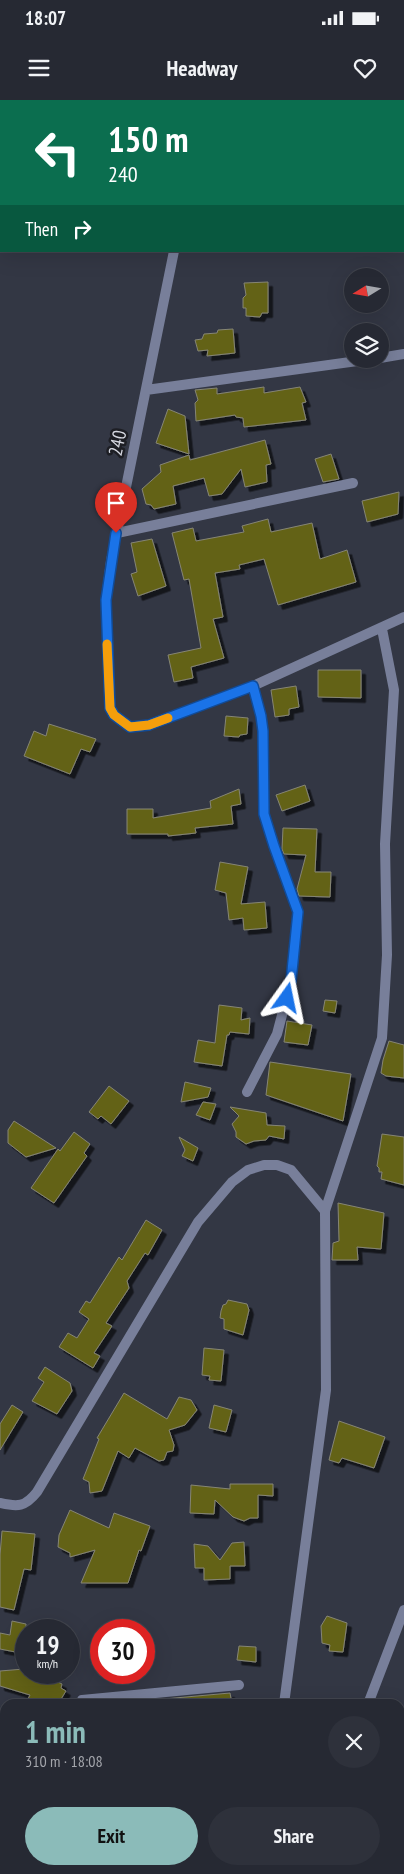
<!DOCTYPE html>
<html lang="en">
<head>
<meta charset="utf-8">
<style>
	:root { --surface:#262933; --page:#2e313b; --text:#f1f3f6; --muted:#a4a6ac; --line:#42454e; --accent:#8bbbb9 }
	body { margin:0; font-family:"PT Sans Narrow",sans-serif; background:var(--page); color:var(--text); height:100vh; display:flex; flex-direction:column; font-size:19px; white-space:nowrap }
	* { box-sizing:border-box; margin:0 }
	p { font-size:16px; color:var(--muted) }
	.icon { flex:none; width:28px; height:28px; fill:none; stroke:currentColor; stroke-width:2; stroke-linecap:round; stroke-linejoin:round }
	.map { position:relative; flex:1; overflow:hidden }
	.panel { position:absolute; left:0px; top:1599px; width:405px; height:176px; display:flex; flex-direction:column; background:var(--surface); border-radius:15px 15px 0 0; box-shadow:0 5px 20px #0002,0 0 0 1px var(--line) }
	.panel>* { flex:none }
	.banner { position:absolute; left:0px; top:0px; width:405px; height:152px; box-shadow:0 5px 20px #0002,0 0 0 1px var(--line); background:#0b6e4f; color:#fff; overflow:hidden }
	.needle { width:32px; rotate:259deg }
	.buttons { position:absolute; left:344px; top:168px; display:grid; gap:10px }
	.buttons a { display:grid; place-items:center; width:45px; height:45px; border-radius:50%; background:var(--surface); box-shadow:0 5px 20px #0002,0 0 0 1px var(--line); font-size:25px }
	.speed { position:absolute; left:15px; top:1519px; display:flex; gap:10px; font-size:25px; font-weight:700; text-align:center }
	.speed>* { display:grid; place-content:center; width:65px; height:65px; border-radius:50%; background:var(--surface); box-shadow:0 5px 20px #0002,0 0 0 1px var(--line); line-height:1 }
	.speed small { font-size:12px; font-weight:400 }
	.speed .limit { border:8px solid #d22; background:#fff; color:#111 }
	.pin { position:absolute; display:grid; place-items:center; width:42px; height:42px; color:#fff; margin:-51px -21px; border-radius:50% 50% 50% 0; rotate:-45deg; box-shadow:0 0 5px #0007 }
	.pin .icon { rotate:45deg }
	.me { position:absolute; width:55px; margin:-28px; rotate:12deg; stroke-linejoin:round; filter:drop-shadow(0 0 4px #0008) }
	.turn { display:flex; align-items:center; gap:18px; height:105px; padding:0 25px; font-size:22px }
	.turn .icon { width:65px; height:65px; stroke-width:2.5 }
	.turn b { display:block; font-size:35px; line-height:42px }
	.then { display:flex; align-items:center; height:48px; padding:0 25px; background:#0003; gap:10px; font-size:19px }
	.round { display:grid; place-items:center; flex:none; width:52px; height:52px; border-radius:26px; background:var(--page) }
	.head { display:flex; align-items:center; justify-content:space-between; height:85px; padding:0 25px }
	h1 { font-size:30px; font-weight:700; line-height:38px; color:var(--accent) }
	.button { display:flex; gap:10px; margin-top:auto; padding:10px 25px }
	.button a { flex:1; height:58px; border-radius:30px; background:var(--accent); color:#111; font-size:20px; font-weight:700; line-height:58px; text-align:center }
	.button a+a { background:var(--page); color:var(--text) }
	.status { display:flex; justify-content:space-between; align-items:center; height:35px; padding:0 25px; background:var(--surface); direction:ltr }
	.status svg { height:14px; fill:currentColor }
	header { display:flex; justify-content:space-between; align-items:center; height:65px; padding:0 25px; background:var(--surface); font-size:22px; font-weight:700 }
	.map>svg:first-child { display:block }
	.green { fill:#4d5678 }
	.building { fill:#646218; stroke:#858575; filter:url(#shadow) }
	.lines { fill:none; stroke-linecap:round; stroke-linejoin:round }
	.street { stroke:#787f9a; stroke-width:10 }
	.secondary { stroke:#9ca7d2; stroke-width:10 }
	.route-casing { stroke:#114b97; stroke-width:12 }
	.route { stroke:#1a73e8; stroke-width:9 }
	.slow { stroke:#f59e0b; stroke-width:9 }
	.labels { text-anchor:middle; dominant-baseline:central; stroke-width:5; stroke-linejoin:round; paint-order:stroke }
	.street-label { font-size:19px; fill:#d4d6df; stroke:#1d1e24 }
</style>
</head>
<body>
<div class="status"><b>18:07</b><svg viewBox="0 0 49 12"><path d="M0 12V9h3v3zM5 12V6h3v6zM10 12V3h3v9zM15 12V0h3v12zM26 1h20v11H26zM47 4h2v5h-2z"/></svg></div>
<header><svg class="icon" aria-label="menu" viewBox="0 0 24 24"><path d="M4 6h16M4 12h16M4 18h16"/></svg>Headway<svg class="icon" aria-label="heart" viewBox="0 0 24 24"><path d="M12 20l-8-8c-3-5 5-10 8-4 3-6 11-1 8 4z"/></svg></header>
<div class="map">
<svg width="404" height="1774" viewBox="0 0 404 1774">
	<defs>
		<filter id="shadow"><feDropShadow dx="4.5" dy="4.5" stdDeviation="0" flood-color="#0009"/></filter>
	</defs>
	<rect width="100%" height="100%" fill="#333744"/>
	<path class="green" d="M400,1651H404V1774H352V1770H400Z"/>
	<path class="building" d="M268,182V213H262L260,217L246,216V208H243V198L246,195L244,183Z
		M233,229L235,253L207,256L208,250L198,251L195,240L202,239L204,234L217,233L218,230Z
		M264,287V293L300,287L306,302L302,303L306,320L244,327L243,318L236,317L235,315L196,321L195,303L198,300L195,290L217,288V294Z
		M168,309L185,316L189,354L156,343Z
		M265,340L271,364L266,365L267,382L245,387L241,369L222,394L209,396L204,378L173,386L176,404L154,409L151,405L146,404L142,389L161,372L160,365L189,355L190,360Z
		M331,354L339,379L323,382L315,359Z
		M399,392L398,414L367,422L362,401Z
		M268,419L271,432L312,423L320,459L347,450L356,482L278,505L264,459L239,465L240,469L215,473L223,517L213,519L224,558L191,567L193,578L174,582L168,555L201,548L189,479L184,480L172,433L193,428L196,441L244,432L242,426Z
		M152,439L166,486L138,496L131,474L137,472L131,443Z
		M318,570H361V598L318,597Z
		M296,586L299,607L289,609V615L275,617L271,590Z
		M226,616L248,618L247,634L240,635L239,637L224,636Z
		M49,624L96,639L90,652L81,649L70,674L24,656L34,631L46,636Z
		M305,685L310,701L282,711L276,695Z
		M239,689L241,704L231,706L233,724L195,728L196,733L168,736V734H127V709H153V718L211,708L210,701Z
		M283,728L317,729L315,772H331L330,797L299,796L297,789L306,755L284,754L282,749Z
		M220,762L248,767L241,804L265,802L267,828L244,830L243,818L229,820L226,793L215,790Z
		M325,900L337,901L335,913L323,911Z
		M219,905L242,908L241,920L250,918L249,934L230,932L229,935H227L222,966L194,962L198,940L215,943Z
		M287,921L312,925L308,945L284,942Z
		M389,941L404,945V978L386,976L381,973L383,960Z
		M270,962L351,974L343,1021L266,995Z
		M185,982L211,988L208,997L181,1002Z
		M109,986L129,1001L111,1024L101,1016L98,1019L89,1012Z
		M203,1002L216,1004L210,1020L196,1015Z
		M230,1007L266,1013L267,1025L285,1026L284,1039L269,1036L266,1040L254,1041L246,1044L236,1037V1032L232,1024L239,1016Z
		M14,1021L56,1048L26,1057L8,1043V1030Z
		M74,1032L90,1044L84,1053L87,1056L54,1103L31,1088L58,1049L60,1051Z
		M382,1034L404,1037V1085L381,1079L382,1072H379V1068L377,1066Z
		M179,1037L198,1048L193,1061L182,1056L185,1050Z
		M338,1103L384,1113L381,1149L357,1147L358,1160H332L333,1143L339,1141Z
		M146,1120L162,1130L148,1155L145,1153L127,1181L129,1188L106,1223L112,1226L94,1253L100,1256L93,1268L59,1247L68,1233L77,1238L89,1219L79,1212L86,1201L90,1203L119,1157L122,1160Z
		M228,1200L247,1204L249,1210L243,1235L224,1229V1219L220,1218L221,1211L223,1205L226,1204Z
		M204,1248L224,1250L221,1281L209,1280L210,1276L202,1275Z
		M45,1267L70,1283L72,1291L57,1314L32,1301L44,1282L38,1278Z
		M124,1293L167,1319L179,1297L191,1300L197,1310L185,1325L169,1330L174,1345L173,1351L167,1352L164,1360L159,1361L135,1348L129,1358L118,1351L102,1391L90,1393L89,1382L83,1379L99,1339L97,1338Z
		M12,1305L23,1312L0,1350V1324Z
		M214,1305L232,1310L226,1332L209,1328Z
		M339,1321L385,1337L374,1368L342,1358L339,1363L329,1360Z
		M230,1384H273V1396L258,1395V1418H250L244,1421L233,1417L215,1400L214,1414L190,1413L191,1385L230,1389Z
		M70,1410L109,1428L114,1413L150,1426L141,1451L139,1450L128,1483H81L95,1450L70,1457V1453L58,1447L59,1435Z
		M2,1431L35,1434L31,1470L24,1469L14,1510L0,1507V1455Z
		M244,1442L245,1466H230V1479L204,1480V1468H195L194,1444L208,1446L220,1460L232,1443Z
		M327,1516L347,1523L343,1552L329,1551L330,1545L322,1543L321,1526Z
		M12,1521L26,1524V1554L0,1549V1533L10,1535Z
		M239,1546L256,1547V1562L237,1560Z
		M24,1569L23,1572H38L62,1584L61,1588L66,1591L58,1604H46L28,1599L30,1595L0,1586V1571Z
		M230,1593L232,1604H165L164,1599Z"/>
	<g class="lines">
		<path class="street" d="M205,1V0
			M174,151L111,461L106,500L110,608L114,615L130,627L149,625L253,586L404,517
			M380,258L404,254
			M146,290L372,259
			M117,433L353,383
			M247,992L277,934L291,881L298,812L274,747L264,714L263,631L261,616L253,586
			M0,1403C18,1407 25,1407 37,1392L198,1122L232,1082L248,1070L264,1065H277L291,1070L325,1111
			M81,1604L82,1600L239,1585
			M284,1604L326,1290L325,1111L382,938L387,855L385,744L394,590L382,529
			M368,1604L404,1510"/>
		<path class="secondary" d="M400,1627H404
			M0,1726H5"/>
	</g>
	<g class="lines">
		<defs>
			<path id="route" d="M116,433L106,500L110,608L114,615L130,627L149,625L253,586L261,616L263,631L264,714L274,746L298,812L291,881L287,898"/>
		</defs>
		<use href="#route" class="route-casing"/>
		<use href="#route" class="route"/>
		<path class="slow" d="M107,544L110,608L114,615L130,627L149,625L168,618"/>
	</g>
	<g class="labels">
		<g class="street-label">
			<text transform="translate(117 343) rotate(-78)">240</text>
		</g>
	</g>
</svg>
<div class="buttons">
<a><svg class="needle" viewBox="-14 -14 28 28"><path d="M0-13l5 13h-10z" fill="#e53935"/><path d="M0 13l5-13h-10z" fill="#a4a6ac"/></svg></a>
<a><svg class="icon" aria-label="layers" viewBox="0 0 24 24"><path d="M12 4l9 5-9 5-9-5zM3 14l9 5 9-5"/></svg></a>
</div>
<div class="speed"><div>19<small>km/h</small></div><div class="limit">30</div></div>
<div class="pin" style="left:116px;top:433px;background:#d93025"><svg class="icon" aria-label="arrive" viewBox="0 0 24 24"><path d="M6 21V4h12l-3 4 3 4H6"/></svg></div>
<svg class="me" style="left:287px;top:898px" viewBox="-20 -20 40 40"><path d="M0-17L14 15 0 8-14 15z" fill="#1a73e8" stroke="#fff" stroke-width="4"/></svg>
<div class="banner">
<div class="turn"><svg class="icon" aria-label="left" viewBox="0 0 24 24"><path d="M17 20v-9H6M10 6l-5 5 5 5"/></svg><div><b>150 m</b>240</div></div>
<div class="then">Then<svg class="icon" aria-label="right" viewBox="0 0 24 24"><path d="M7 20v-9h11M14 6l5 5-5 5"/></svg></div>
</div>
<section class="panel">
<div class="head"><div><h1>1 min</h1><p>310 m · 18:08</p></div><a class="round"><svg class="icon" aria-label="close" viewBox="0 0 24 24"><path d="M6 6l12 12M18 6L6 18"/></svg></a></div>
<div class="button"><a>Exit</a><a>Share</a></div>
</section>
</div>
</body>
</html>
